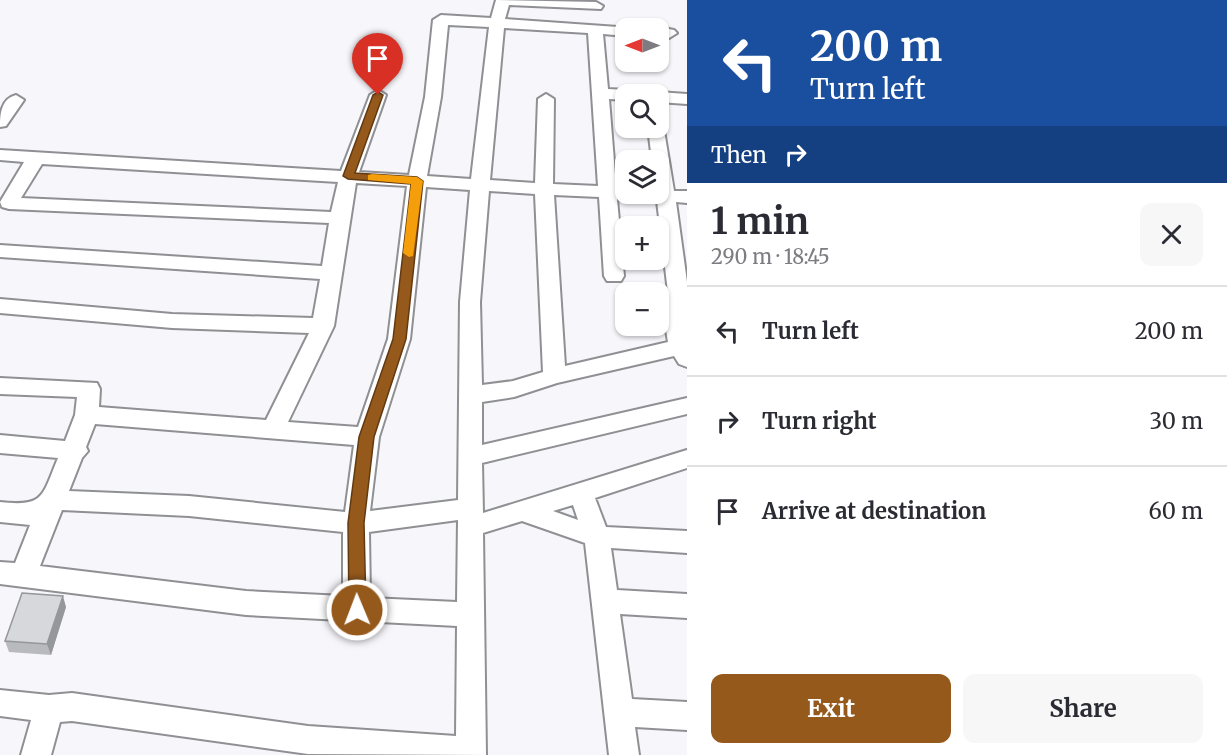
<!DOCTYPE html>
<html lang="en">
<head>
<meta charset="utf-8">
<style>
	:root { --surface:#fff; --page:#f7f7f7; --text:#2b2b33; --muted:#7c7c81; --line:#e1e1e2; --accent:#96591c }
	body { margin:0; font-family:Merriweather,serif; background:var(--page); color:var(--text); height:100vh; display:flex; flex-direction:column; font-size:22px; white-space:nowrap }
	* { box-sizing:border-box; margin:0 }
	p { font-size:20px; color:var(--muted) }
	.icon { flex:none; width:33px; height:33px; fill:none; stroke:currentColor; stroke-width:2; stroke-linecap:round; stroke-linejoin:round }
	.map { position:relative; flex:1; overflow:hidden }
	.sheet { display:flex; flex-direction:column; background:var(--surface); width:540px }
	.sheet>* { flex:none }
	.top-card { background:#1a4fa0; color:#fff; overflow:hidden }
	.needle { width:39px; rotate:270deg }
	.buttons { position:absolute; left:615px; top:18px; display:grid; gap:12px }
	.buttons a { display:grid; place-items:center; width:54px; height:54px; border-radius:12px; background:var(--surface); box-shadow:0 2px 4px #0004; font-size:30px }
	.pin { position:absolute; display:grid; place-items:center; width:51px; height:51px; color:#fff; margin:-62px -26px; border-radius:50% 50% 50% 0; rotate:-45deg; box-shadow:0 0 6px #0007 }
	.pin .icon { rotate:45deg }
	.me { position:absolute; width:66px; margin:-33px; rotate:359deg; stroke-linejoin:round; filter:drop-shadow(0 0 4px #0008) }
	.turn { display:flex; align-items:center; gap:21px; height:126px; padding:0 24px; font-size:27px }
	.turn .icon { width:78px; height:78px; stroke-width:2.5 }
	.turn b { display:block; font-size:42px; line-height:51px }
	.then { display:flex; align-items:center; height:57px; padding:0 24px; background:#0003; gap:12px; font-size:22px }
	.round { display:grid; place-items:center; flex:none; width:63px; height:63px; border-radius:12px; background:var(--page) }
	.summary { display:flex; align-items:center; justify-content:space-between; height:102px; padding:0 24px }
	h1 { font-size:36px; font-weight:700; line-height:45px }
	.button { display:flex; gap:12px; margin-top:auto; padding:12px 24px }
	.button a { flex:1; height:69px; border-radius:12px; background:var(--accent); color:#fff; font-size:24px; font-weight:700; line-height:69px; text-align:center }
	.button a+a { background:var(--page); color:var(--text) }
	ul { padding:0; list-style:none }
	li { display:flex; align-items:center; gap:18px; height:90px; padding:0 24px; border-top:2px solid var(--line) }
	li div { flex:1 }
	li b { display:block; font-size:22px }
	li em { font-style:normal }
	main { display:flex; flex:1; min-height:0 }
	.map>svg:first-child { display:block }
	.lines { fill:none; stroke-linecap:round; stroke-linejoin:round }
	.minor-casing { stroke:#8f9093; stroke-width:4 }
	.minor { fill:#fff; fill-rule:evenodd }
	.wall { fill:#b9babd }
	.shaded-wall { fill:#96979a }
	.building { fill:#d7d8dc; stroke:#96979a; stroke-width:1.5 }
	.route { fill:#96591c; stroke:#623a12; stroke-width:1.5 }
	.slow { fill:#f59e0b }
</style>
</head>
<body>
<main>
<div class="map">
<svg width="687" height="755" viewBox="0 0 687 755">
	<rect width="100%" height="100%" fill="#f6f6fb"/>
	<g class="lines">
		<defs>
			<path id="minor" d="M496,0L596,2L603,6L601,9L509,5L505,19L632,28H626V36L603,34L608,89L626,90L634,94H626V100L609,99L616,187L626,188V194H658V160H652L648,128H658V123L663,124L674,191H687V203L676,202L687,282V367L679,364L674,356L557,383L514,397L482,402V445L687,398V414L482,463L483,513L687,450V468L595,498L606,527L687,531V553L611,548L617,590L687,594V618L620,614L632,699L687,702V730L635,727L639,755H609L585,543L522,521L483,533L486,755L308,754L72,721L60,722L51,755H21L31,720L0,716V690L49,695L72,693L308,726L456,736L457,626L246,615L0,584V562L15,563L30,525L0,522V502C45,507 42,496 58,458L0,453V435L65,441L75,415L77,397L0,394V378L97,383L100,389L99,407L266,420L309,333L172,328L0,313V299L172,314L313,318L320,279L0,257V245L322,266L329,223L9,209L2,207L0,202L24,162L0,160V150L341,171L370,95L378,90L386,95L359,172L409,175L425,97L433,20L441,15L491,18ZM448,25L489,27L471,179L427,176L441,97ZM504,28L588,33L598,186L553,184L554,99L546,94L538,99L535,183L490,180ZM42,164L338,182L331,212L21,198ZM356,183L407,186L388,339L358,427L288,422L334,326ZM426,187L470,190L460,302L458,500L370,511L379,437L410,339ZM489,191L535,194L543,372L513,381L482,385L480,302ZM554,195L599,197L604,276L607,281H621L624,276L617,199L657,201L668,292L664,318L668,342L565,366ZM95,424L354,445L345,512L189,496L69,491L82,458L88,451L86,447ZM573,505L578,520L553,511ZM62,510L189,516L343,532V596L246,591L40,566ZM458,520L457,602L370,598L369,532Z
				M658,27L674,30L677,33L669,38L658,37V28H654Z
				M658,92L687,94V104L658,102V94H651Z
				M16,95L24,100L6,126L0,127C0,114 1,99 16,95Z"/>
		</defs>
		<use href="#minor" class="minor-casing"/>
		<use href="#minor" class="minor"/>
	</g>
	<path class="wall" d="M66,607L51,655L9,652L5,641Z"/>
	<path class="shaded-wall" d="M63,596L66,607L51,655L47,644Z"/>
	<path class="building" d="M22,593L63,596L47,644L5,641Z"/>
	<path class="route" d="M378,92L383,95L355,173L417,177L423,181L406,339L374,437L364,523L366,610L363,615H352L349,610L348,523L359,437L393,339L411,184L348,179L343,176L373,95Z"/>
	<path class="slow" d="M372,174L417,177L423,181L413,256L409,257L403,253L411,184L368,180V175Z"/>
</svg>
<div class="buttons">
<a><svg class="needle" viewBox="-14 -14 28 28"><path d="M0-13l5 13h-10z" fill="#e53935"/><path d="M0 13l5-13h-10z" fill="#7c7c81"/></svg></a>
<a><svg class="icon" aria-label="search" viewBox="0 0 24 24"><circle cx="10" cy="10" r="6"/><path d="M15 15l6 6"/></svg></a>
<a><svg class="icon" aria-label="layers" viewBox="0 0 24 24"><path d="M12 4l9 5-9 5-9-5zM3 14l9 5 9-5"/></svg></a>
<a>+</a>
<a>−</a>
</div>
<div class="pin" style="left:378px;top:95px;background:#d93025"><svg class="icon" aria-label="arrive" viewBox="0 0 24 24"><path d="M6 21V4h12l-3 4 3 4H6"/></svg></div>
<svg class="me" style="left:357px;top:610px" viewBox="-20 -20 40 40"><circle r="17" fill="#96591c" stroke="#fff" stroke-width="3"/><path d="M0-11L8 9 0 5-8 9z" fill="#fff"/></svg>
</div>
<section class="sheet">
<div class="top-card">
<div class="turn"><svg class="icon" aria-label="left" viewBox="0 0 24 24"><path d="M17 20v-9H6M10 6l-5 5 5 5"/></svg><div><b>200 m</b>Turn left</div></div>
<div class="then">Then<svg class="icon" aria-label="right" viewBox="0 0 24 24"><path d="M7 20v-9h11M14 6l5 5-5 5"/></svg></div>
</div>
<div class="summary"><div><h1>1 min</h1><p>290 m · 18:45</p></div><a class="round"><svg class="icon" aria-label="close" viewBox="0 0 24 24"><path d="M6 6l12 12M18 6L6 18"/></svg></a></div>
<ul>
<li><svg class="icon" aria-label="left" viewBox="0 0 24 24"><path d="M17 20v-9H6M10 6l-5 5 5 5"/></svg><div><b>Turn left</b></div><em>200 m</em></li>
<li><svg class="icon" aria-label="right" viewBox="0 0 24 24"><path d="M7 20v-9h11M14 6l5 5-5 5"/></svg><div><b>Turn right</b></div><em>30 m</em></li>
<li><svg class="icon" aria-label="arrive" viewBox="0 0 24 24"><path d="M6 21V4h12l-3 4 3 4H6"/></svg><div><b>Arrive at destination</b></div><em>60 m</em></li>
</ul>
<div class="button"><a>Exit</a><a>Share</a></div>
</section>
</main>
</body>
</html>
